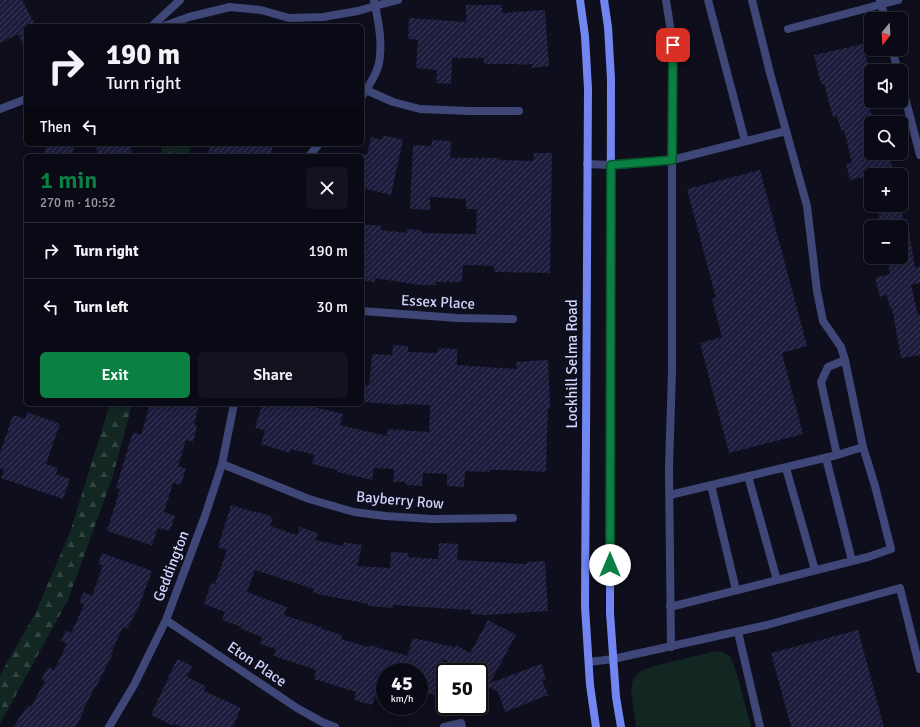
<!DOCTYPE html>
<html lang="en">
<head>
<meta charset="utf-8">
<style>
	:root { --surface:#0a0a16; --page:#13131f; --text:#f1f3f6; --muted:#999aa1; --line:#2a2b35; --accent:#0b8043 }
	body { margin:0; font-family:Signika,sans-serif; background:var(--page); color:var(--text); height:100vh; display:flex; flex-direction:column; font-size:15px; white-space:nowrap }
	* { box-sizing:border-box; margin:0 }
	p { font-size:13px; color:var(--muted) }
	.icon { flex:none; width:22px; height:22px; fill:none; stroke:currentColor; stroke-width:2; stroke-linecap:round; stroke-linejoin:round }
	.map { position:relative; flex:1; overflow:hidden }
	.sheet { position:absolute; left:24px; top:154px; width:340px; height:252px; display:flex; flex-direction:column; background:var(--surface); border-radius:6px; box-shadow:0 2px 10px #0003,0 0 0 1px var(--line) }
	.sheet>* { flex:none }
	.banner { position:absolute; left:24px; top:24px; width:340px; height:122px; border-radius:6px; box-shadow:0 2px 10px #0003,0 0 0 1px var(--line); background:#0a0a16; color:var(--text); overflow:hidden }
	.needle { width:26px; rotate:198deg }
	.fabs { position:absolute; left:864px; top:12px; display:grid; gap:8px }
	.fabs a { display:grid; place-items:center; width:44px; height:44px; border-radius:6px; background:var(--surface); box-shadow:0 2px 10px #0003,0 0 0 1px var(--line); font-size:20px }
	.speed { position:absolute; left:376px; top:663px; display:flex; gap:8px; font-size:20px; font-weight:700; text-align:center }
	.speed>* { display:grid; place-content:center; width:52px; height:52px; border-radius:50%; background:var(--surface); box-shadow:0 2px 10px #0003,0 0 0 1px var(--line); line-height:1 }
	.speed small { font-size:10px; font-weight:400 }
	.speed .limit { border:2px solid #111; border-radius:6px; background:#fff; color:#111 }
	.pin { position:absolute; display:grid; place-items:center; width:34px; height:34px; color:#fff; margin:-17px; border-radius:8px; box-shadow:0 2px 6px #0006 }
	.me { position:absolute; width:44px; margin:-22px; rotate:0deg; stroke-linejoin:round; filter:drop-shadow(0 0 3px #0008) }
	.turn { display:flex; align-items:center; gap:14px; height:84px; padding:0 16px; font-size:18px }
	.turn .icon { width:52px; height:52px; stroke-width:2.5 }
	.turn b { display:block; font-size:28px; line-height:34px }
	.then { display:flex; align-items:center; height:38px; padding:0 16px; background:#0003; gap:8px; font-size:15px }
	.round { display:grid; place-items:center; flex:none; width:42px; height:42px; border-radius:6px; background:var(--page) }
	.summary { display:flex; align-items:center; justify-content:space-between; height:68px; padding:0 16px }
	h1 { font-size:24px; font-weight:600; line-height:30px; color:var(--accent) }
	.primary-button { display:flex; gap:8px; margin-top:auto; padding:8px 16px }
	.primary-button a { flex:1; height:46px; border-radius:6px; background:var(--accent); color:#fff; font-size:16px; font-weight:600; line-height:46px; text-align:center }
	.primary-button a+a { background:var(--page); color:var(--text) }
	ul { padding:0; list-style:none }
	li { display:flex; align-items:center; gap:12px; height:56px; padding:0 16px; border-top:1px solid var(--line) }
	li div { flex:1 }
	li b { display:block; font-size:15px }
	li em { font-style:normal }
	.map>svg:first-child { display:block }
	.green { fill:#122722 }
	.forest { fill:url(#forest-firs) }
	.building { fill:url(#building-hatch) }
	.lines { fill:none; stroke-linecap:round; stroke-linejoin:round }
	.lane { stroke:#3e4778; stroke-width:8 }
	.street { stroke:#3e4778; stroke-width:8 }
	.secondary { stroke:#7186f0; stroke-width:8 }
	.route-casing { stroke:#07532c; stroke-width:10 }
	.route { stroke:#0b8043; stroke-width:7 }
	.labels { text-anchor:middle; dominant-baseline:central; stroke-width:4; stroke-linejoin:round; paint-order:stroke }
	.street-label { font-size:15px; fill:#d0d3fa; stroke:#0e0e1d }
</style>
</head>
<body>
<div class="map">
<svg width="920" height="727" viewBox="0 0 920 727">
	<defs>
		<pattern id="forest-firs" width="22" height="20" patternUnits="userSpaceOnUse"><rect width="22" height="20" fill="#122722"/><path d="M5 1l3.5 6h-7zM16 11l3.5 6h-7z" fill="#334543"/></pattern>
		<pattern id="building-hatch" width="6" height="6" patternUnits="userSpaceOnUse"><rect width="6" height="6" fill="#1d1c3c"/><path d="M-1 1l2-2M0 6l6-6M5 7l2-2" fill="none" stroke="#3d3c59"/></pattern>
	</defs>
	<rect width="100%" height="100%" fill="#0e0e1d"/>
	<path class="green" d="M721,651L730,656L737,674L751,727H636L631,691L633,679L640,671L654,666L712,652Z"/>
	<path class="forest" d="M162,144H191L189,156H161Z
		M110,404H132L113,476L68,600L0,724V675L35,614L70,532Z"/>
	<path class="building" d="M0,0H22L36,26H26V50L18,34L0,43Z
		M466,5H502V13L545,10L549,66L532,68V64L518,65V64H484V58H452L451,84L436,83L437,70L416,68L418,40L408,39L409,18L466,22Z
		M863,44L870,73L866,74L871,93V101H873L874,105L869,106L873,119L871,120V153H889L893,170L850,180L846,164L852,163L844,130H841L837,116L833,117L824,84H821L814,55Z
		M383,135L403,140L391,195L362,188V154L367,155L371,137L382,140Z
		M432,140L451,141L450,158H500V160L533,161L534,153H552L550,273L494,272V266L463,265L462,282H436V285H419L375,278V282L362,280V224L382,226L381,230L407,233V229L422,230V233L476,234L477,209H466V199L430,197V210L410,209L413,145L431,146Z
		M46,144H74L72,156H44Z
		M95,144H132L130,156H99Z
		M210,144H273L271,156L256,153L255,156H208Z
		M760,170L807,346L782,353L803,434L729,453L700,343L722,337L712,299L716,298L687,189Z
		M877,205H901L903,219H907L915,268L920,266V283L911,285L918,315L920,314V355L901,358L892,308L890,309L887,295L880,297L875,278L890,274L887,257H901V227H881Z
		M393,345L408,346V352L437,353L438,348L457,349V365L517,369L516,362L548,360L550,408H548L546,472L506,470H489V472L465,471L464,487L447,486V474L423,473L422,486L405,485V482H393L394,469L374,468L372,480L337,472L338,470L312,464L315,455L291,449L290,453L261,444L265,430L255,428L262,404H302L343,414L340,425L387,436V429L429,432L430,405L404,404V405L363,402L365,385H369L372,354L392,355Z
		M150,404H199L194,425L197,426L193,442L186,440L178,466L186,469L181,485L173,483L164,512L175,516L170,531L158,528L152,545L107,531L120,489L116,488L133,432L141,435Z
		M27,412L60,424L46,464L58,468L56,474L70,479L63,499L1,478L4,470L0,468V453L13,415L25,419Z
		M231,505L254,512L255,511L273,517L270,526L297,535L300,527L318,533L315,540L343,546L344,542L362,545L357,566L390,568L391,552L408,553V557L438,559L439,543L458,544L457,560L527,564V562L545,561L548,611L485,615L471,614V610L393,605V608L368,606V604L313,593L314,589L255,570L247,592L287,607L284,615L323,628L322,629L342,635L341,639L368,647L369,645L408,656L412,638L455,647L456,645L470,653L488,620L516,635L490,683L541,664L546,679L542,680L548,695L505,712L498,692L479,682V672H466L443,659L435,695L419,691V672H385V699L375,697L372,705L354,700L356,692L314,679L316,670L274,656L276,649L260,644L262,637L241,629L242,627L222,620L225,612L204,604L211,583L215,584L227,550L218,547Z
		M102,553L152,571L139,606L127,629L123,627L111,653H113L96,687H95L83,710L84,711L76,727H13L28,705L31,707L45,681L41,680L48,667L54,670L67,644L61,641L66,630L71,633L84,605L79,602L84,592L92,596L103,565L98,564Z
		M858,630L884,727H791L771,653Z
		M177,659L192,666L187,677L206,686L204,691L241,708L233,727H182L174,724L173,726L151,715Z"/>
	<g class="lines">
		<path class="lane" d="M666,0L673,45L672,160L786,131
			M708,0L745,141
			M611,165L672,160V372L669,468L671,647
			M837,455L821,382L828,367L845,360
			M826,458L852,561
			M786,468L815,570
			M748,476L777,580
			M711,485L736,590
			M670,495L837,455L863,447
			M670,607L868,557L891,549L875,486L863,447L845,360L841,347L823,321L817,291L807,206L770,73L752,0
			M738,632L760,727
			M613,659L767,625L900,588L920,669"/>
		<path class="street" d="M880,0L885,19
			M152,26L180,0
			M164,26L189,17L230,7L261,10L289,18L323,17L358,11L375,6L398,0
			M788,29L898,0
			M892,49L898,71
			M901,82L920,155
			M366,90L393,102L420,109L469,111H519
			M362,96C368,87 377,74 379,63C383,42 378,20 374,0
			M0,109L26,99
			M309,156L319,144
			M587,164L611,165
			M362,311L457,318L513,319
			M222,464L309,499L354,512L385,516L432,519L513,518
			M166,620L297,708L322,722L335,727
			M589,662L613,659
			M109,727L134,685L166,620L205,516L222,464L234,404
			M444,727L461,723L462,727"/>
		<path class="secondary" d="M580,0L585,36L588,89L585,607L590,685L596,727
			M604,0L608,27L611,79L610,613L616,697L621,727"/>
	</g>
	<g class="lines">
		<defs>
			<path id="route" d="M610,565L611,165L672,160L673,45"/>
		</defs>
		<use href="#route" class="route-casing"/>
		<use href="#route" class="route"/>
	</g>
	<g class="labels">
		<g class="street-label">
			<text transform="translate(438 302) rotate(3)">Essex Place</text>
			<text transform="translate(572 364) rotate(-90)">Lockhill Selma Road</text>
			<text transform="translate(400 500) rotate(5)">Bayberry Row</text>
			<text transform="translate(171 566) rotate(-69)">Geddington</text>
			<text transform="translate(257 664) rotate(34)">Eton Place</text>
		</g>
	</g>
</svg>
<div class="fabs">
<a><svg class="needle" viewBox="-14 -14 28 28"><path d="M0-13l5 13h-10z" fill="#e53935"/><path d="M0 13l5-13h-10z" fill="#999aa1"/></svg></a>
<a><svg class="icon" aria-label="sound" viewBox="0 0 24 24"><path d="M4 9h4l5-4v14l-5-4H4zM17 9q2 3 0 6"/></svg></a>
<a><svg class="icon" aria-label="search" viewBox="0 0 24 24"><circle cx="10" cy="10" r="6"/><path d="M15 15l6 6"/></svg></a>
<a>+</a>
<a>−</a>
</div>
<div class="speed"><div>45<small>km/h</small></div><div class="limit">50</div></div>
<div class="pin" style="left:673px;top:45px;background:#d93025"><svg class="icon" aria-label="arrive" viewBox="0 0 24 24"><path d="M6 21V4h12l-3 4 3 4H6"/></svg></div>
<svg class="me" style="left:610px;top:565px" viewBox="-20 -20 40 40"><circle r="19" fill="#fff"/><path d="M0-13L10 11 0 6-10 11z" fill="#0b8043"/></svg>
<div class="banner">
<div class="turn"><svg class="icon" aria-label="right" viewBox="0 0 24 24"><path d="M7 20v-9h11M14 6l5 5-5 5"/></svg><div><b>190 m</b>Turn right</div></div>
<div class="then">Then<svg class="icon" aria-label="left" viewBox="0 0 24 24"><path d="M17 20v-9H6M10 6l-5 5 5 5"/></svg></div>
</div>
<section class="sheet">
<div class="summary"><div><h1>1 min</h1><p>270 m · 10:52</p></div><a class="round"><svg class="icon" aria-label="close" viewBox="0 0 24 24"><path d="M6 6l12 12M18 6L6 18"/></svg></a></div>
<ul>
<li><svg class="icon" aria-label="right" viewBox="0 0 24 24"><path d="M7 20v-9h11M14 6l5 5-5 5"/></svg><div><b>Turn right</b></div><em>190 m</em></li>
<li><svg class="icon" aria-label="left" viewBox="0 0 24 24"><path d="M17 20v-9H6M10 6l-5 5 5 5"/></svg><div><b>Turn left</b></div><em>30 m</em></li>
</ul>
<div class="primary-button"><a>Exit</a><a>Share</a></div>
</section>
</div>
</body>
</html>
